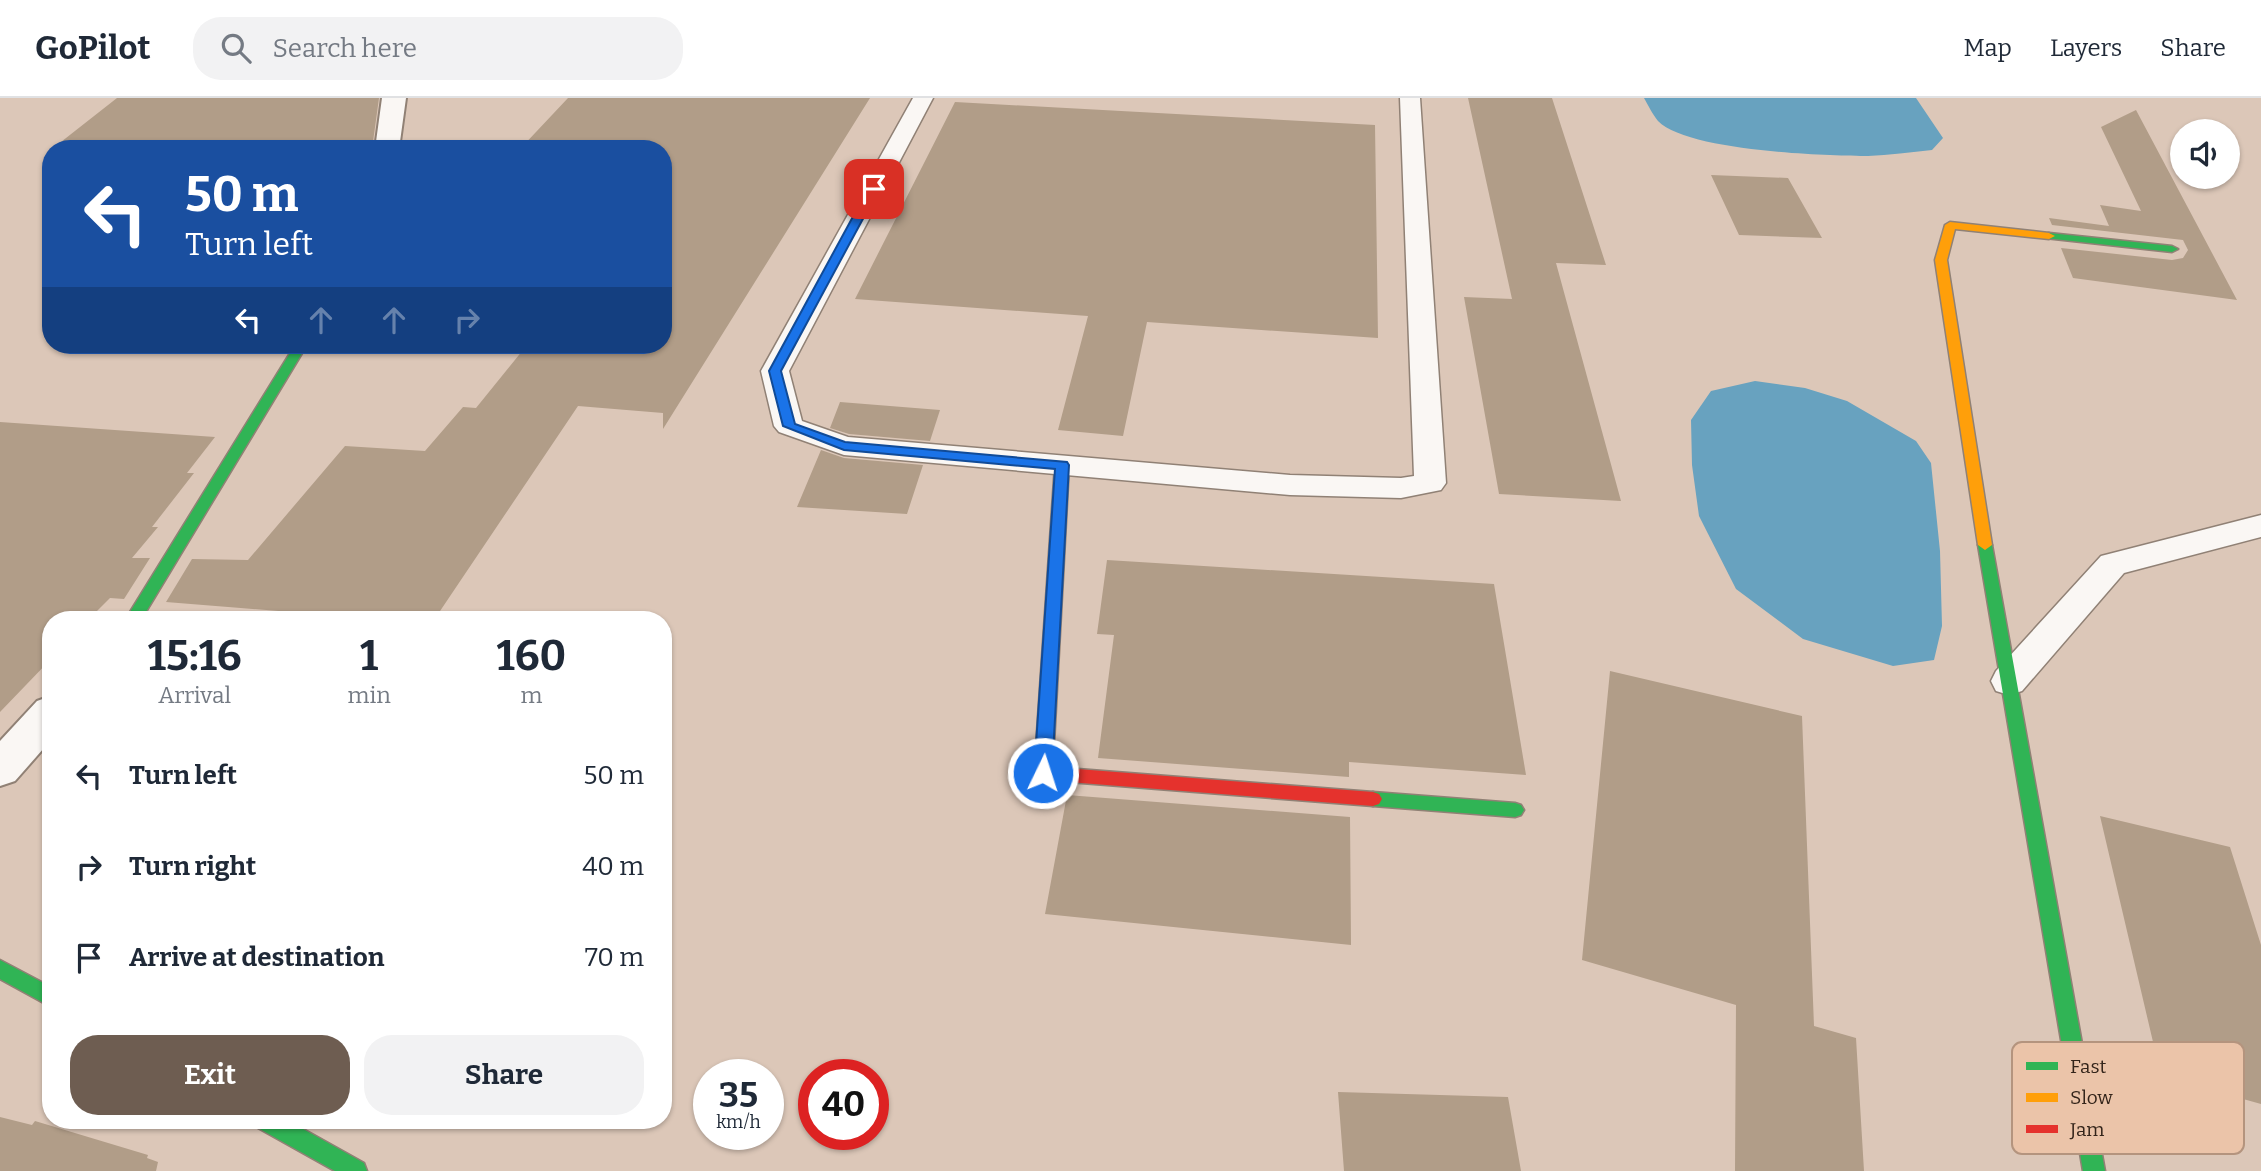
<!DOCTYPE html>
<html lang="en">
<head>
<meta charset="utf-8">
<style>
	:root { --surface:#fff; --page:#f2f2f3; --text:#1f2937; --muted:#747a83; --line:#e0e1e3; --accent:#6e5d51 }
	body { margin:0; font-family:Bitter,serif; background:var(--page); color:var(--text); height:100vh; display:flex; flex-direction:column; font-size:26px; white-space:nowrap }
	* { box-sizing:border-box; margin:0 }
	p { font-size:23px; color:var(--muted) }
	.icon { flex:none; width:38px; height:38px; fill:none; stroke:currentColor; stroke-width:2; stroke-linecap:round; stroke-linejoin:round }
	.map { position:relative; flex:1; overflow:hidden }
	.sheet { position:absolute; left:42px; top:513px; width:630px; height:518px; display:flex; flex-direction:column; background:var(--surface); border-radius:28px; box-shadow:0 2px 5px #0004 }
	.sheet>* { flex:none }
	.banner { position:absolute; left:42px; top:42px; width:630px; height:214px; border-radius:28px; box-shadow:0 2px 5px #0004; background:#1a4fa0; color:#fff; overflow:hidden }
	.fabs { position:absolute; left:2170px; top:21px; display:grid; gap:14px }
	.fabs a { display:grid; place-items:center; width:70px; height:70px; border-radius:50%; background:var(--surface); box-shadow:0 2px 5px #0004; font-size:35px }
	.speed { position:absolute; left:693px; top:961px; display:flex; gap:14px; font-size:35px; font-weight:700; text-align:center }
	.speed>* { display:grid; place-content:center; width:91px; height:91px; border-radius:50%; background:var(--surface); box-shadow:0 2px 5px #0004; line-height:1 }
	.speed small { font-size:18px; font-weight:400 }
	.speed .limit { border:10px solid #d22; background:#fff; color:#111 }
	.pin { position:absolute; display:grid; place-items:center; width:60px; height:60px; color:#fff; margin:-30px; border-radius:14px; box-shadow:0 4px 10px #0006 }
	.me { position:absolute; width:77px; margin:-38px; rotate:4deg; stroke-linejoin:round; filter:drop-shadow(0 0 5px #0008) }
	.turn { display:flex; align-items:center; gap:24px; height:147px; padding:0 28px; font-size:32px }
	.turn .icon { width:91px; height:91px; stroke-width:2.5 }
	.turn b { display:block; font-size:49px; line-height:60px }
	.lanes { display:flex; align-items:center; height:66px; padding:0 28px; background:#0003; justify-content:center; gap:35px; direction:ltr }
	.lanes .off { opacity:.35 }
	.eta { display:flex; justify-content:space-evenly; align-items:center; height:119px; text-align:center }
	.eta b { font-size:42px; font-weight:700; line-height:49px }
	.action { display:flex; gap:14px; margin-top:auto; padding:14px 28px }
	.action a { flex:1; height:80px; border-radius:28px; background:var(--accent); color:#fff; font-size:28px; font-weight:700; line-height:80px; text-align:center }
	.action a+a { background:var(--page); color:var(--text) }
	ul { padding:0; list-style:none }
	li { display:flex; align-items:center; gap:21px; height:91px; padding:0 28px }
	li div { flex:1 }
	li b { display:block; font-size:26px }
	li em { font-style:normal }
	header { display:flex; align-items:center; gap:42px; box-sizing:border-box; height:98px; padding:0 35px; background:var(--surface); border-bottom:2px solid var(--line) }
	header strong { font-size:33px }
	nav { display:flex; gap:38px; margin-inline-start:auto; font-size:24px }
	.search { width:490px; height:63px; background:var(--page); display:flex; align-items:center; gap:18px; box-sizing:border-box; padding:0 24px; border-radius:28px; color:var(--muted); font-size:26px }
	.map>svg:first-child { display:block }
	.water { fill:#68a2bf }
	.building { fill:#b19d88 }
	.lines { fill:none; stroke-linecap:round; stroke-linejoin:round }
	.lane-casing { stroke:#908175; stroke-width:3 }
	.street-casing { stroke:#908175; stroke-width:4 }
	.fast-casing { stroke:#908175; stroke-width:3 }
	.slow-casing { stroke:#908175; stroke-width:3 }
	.jam-casing { stroke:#908175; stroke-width:3 }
	.lane { fill:#faf7f4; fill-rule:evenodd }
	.street { fill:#faf7f4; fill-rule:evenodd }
	.fast { fill:#30b455; fill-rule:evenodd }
	.slow { fill:#ff9f0a; fill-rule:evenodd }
	.jam { fill:#e5322d; fill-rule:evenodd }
	.route { fill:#1a73e8; stroke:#114b97; stroke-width:2 }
	.key { fill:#ebc4a9; stroke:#b4947e; stroke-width:2 }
	.key-label { font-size:19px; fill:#33241a }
</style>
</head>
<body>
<header>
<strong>GoPilot</strong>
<div class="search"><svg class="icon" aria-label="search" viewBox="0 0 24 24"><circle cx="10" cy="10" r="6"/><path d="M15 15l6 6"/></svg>Search here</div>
<nav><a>Map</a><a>Layers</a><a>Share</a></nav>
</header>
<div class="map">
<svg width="2261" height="1073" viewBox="0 0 2261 1073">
	<rect width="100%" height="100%" fill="#dcc7b8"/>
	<path class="water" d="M1644,0H1916L1943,40L1932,52C1911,54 1889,57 1868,58C1825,58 1687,53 1658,23C1653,17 1648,7 1644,0Z
		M1755,283L1805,290L1847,303L1916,343L1931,365L1940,453L1942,528L1934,562L1893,568L1803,541L1736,491L1699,418L1692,367L1691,322L1711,293Z"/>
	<path class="building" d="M117,0H379L372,51H52Z
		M568,0H870L663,331V315L578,308L434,522H337L340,518L166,504L192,461L248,462L345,348L425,353L463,309L476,310L527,247H663V51H520Z
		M1468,0H1552L1606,167L1556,165L1621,403L1499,396L1464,199L1512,201Z
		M955,4L1375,27L1378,240L1147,224L1123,338L1058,332L1088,218L855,201Z
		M2136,12L2237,202L2073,180L2061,150L2172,162L2183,160L2188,152L2183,142L2052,127L2049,120L2109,128L2100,107L2141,113L2101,29Z
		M1711,77L1788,80L1822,140L1739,137Z
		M840,304L940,312L930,343L849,336L830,330Z
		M0,324L215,339L187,375H194L152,429H158L132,460H150L124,501L110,500L88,522H51V561L0,614Z
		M821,352L844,360L923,367L907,416L797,409Z
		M1107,462L1494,486L1526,677L1349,664V679L1098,660L1114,537L1097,536Z
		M1610,573L1802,618L1814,928L1856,940L1864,1073H1735L1736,907L1582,862Z
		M1067,697L1350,719L1351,847L1045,816Z
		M2100,718L2230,749L2261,847V1006L2161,978Z
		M1338,994L1508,999L1521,1073H1344Z
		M0,1019L32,1027L35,1023L148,1057L147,1060L158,1064L156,1073H0Z"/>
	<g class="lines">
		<defs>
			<path id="lane" d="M913,0H933L789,273L802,323L848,339L1290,377L1401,380L1414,378L1400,0H1420L1446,385L1441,392L1401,400L1290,397L844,357L779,334L774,328L761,273Z
				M2261,417V439L2124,475L2022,593L2009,597L1996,593L1991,583L1996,573L2101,458Z"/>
			<path id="street" d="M382,0H406L399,51H375Z
				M51,598V642L15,683L0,688V643L37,603Z"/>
			<path id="fast" d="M2049,135L2172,148L2178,151L2172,154L2045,140V136Z
				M295,247H307L141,522H125Z
				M1985,442L1992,447L2105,1073H2083L1978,447Z
				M1373,694L1515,705L1521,707L1524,712L1521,717L1515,719L1373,708L1367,706L1364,701L1367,696Z
				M0,862L51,889V909L0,881Z
				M255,1022H287L364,1065L367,1073H335L258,1030Z"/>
			<path id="slow" d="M1950,124L2049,135L2055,138L2049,141L1955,131L1947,162L1992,447L1985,452L1978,447L1935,162L1945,127Z
				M1062,363L1069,367L1053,664L1050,669L1044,671L1038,669L1035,664L1055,367Z"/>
			<path id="jam" d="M1044,657L1050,659L1052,669L1373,694L1379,696L1382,701L1379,706L1373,708L1043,682L1037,680L1034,675L1038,659Z"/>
		</defs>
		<use href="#lane" class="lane-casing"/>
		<use href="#street" class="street-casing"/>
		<use href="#fast" class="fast-casing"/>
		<use href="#slow" class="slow-casing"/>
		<use href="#jam" class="jam-casing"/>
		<use href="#lane" class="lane"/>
		<use href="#street" class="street"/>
		<use href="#fast" class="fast"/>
		<use href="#slow" class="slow"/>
		<use href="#jam" class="jam"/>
	</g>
	<path class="route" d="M874,88L879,91L781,273L795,326L845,344L1067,364L1069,367L1052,675L1049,680H1037L1034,675L1055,371L844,352L783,328L769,273L868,91Z"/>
	<rect x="2012" y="944" width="232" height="112" rx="10" class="key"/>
	<rect x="2026" y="964" width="32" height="8" fill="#30b455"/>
	<rect x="2026" y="995" width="32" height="9" fill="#ff9f0a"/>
	<rect x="2026" y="1027" width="32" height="8" fill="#e5322d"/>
	<g class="key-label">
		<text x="2070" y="975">Fast</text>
		<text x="2070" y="1006">Slow</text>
		<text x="2070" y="1038">Jam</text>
	</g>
</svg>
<div class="fabs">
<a><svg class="icon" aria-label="sound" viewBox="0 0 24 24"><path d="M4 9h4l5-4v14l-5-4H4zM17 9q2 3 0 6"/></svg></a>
</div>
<div class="speed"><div>35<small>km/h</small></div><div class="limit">40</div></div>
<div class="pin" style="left:874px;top:91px;background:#d93025"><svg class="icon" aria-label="arrive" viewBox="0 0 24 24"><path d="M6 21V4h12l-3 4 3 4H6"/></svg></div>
<svg class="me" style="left:1043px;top:675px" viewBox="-20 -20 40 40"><circle r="17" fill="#1a73e8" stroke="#fff" stroke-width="3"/><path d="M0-11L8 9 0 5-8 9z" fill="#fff"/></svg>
<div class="banner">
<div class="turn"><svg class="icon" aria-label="left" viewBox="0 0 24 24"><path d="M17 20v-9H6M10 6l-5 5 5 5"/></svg><div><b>50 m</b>Turn left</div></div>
<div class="lanes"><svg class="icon" aria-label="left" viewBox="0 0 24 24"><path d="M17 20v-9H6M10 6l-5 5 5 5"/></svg><svg class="icon off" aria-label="ahead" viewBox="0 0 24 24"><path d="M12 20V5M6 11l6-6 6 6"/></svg><svg class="icon off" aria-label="ahead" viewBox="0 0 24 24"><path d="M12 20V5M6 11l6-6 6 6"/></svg><svg class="icon off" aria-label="right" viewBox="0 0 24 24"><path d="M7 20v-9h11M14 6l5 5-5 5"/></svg></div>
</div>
<section class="sheet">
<div class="eta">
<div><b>15:16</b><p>Arrival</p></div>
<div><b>1</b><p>min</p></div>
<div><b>160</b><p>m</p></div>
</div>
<ul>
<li><svg class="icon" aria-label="left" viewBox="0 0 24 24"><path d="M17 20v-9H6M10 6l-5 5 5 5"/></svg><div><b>Turn left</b></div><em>50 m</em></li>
<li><svg class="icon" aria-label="right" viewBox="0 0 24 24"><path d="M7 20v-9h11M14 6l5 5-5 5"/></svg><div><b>Turn right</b></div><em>40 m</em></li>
<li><svg class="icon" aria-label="arrive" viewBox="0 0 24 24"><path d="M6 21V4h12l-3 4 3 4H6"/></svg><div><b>Arrive at destination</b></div><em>70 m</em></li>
</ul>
<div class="action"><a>Exit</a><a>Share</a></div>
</section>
</div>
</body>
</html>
